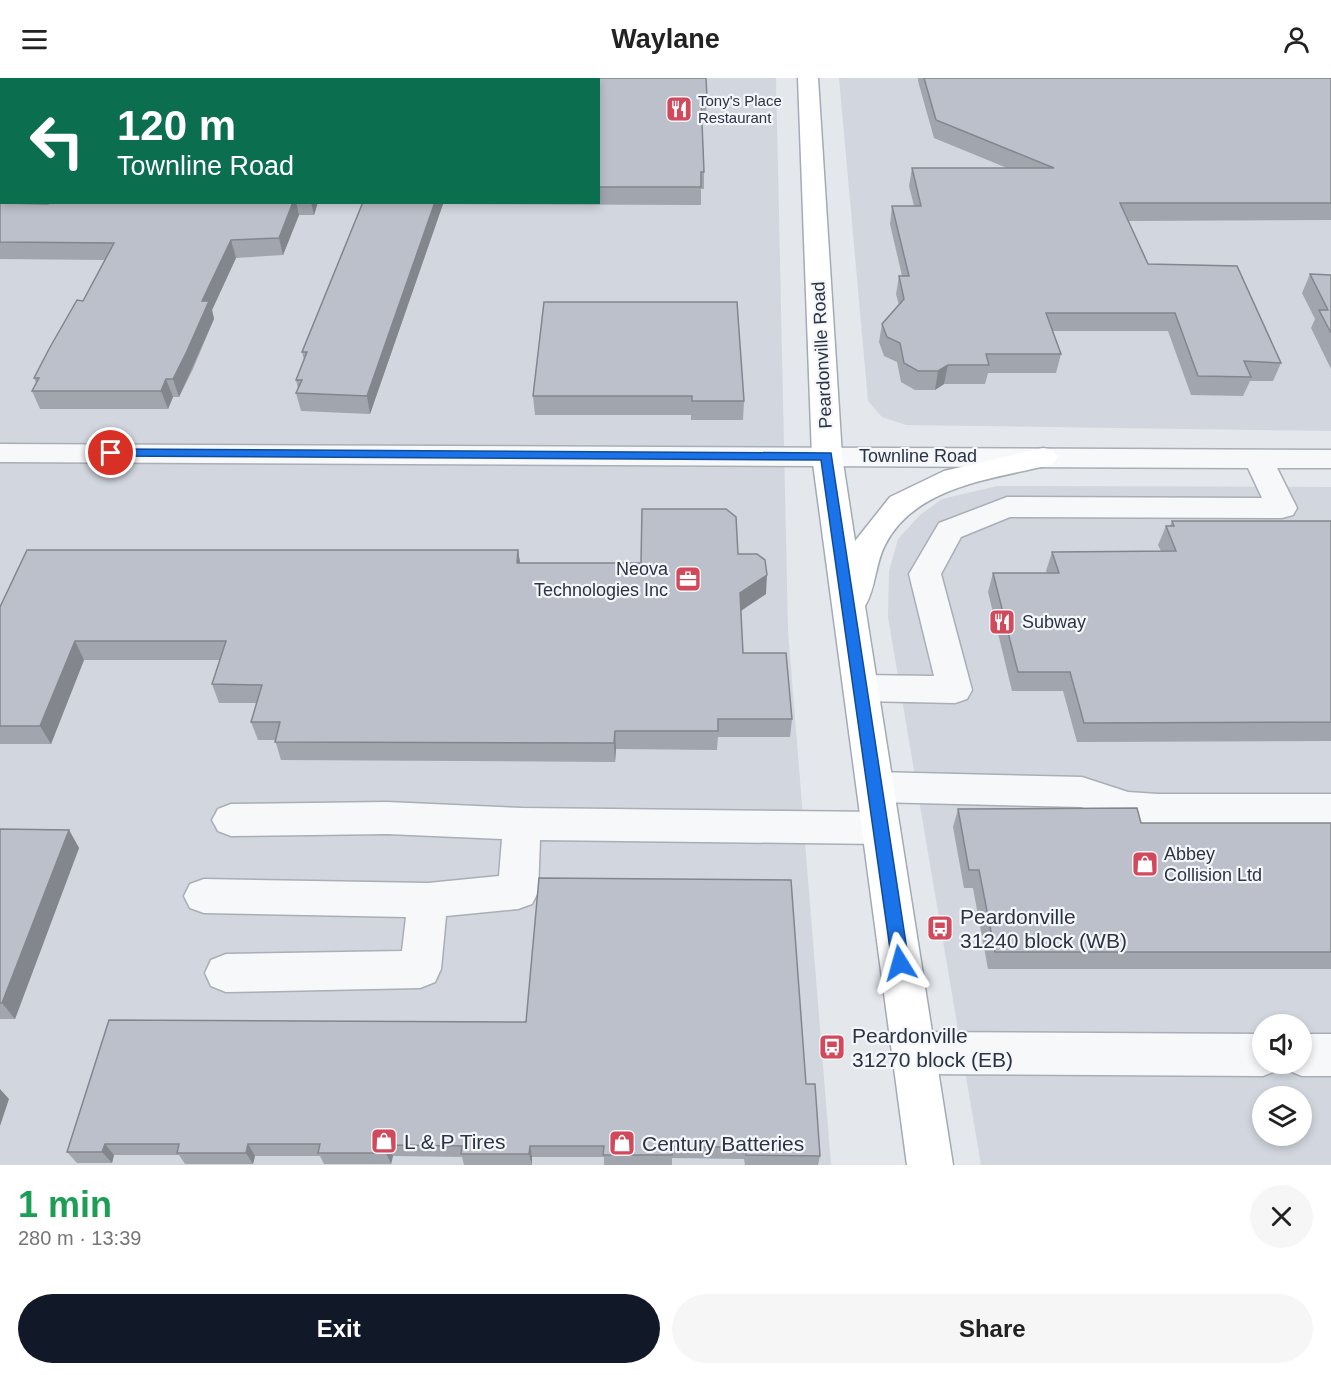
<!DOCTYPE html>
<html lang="en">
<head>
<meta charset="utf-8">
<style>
	:root { --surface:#fff; --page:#f6f6f6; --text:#222; --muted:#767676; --accent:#111827 }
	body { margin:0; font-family:Helvetica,sans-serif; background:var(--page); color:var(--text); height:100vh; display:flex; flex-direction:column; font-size:22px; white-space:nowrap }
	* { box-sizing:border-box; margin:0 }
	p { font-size:20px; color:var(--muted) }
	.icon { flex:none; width:33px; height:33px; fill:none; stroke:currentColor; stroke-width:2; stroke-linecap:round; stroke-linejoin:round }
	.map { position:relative; height:1087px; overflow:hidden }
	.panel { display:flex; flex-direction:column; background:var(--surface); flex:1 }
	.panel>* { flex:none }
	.hud { position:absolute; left:0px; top:0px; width:600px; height:126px; box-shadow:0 3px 9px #0003; background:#0b6e4f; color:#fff; overflow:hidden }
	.controls { position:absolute; left:1252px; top:936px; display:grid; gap:12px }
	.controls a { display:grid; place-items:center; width:60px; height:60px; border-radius:50%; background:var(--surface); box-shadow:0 3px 9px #0003; font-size:30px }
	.pin { position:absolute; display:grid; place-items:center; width:51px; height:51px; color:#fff; margin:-26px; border:3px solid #fff; border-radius:50%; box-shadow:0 2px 6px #0007 }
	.me { position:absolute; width:66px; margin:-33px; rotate:352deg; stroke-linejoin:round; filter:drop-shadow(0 0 4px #0008) }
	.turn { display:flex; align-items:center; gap:21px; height:126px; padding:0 18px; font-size:27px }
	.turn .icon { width:78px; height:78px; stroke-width:2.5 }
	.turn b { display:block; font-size:42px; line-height:51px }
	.round { display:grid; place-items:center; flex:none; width:63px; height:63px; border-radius:32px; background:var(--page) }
	.summary { display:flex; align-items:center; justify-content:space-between; height:102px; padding:0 18px }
	h1 { font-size:36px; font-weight:600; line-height:45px; color:#1e9e55 }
	.button { display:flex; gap:12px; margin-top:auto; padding:12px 18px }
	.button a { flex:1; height:69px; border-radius:36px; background:var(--accent); color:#fff; font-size:24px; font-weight:600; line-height:69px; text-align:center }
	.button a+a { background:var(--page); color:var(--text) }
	header { display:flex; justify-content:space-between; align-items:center; height:78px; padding:0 18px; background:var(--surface); font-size:27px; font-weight:600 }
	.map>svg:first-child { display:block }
	.built { fill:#d2d6de; fill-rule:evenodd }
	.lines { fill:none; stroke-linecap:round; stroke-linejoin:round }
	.minor-casing { stroke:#a9aeb7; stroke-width:3 }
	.major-casing { stroke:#a3abb8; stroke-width:3 }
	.minor { fill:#f7f8fa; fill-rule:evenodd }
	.major { fill:#fff; fill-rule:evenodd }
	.wall { fill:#a1a5ae }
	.shaded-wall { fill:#83868d }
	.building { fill:#bbc0ca; stroke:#83868d; stroke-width:1.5 }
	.route { fill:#1a73e8; stroke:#114b97; stroke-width:1.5 }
	.labels { text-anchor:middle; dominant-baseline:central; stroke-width:4.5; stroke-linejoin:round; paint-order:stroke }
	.far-poi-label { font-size:15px; fill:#2b3445; stroke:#f4f6f9; text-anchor:start }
	.street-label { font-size:18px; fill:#2b3445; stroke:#f4f6f9 }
	.poi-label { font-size:18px; fill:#2b3445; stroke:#f4f6f9; text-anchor:start }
	.near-poi-label { font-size:21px; fill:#2b3445; stroke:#f4f6f9; text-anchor:start }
</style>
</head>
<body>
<header><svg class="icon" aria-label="menu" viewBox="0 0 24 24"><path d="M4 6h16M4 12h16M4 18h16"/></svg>Waylane<svg class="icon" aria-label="person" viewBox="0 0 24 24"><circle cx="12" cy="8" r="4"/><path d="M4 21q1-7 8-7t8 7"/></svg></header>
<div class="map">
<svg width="1331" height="1087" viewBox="0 0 1331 1087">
	<rect width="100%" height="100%" fill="#e4e7ec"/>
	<path class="built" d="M0,0H776L788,553L831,1087H0ZM2,2H598V124H2Z
		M839,0H1331V353L906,347L882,339L868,323Z
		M997,408L1331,409V1087H981L888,539L889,493L898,461L920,437L942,421ZM1263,946H1302V986H1263ZM1263,1018H1302V1058H1263Z"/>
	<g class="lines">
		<defs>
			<path id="minor" d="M52,0H72L51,2Z
				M0,7H2L0,20Z
				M0,68H2L0,83Z
				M0,366L1331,372V390H1277L1297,430L1293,437L1282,440L1010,439L961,459L941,496L972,612L967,621L955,625L861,623L849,619L844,610L849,601L861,597L934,598L909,496L939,445L1007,419L1262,420L1248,390L0,384Z
				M875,694L1082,699L1128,714L1158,716H1331V748H1158L1128,746L1081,729L875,724L862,720L857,709L862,698Z
				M387,724L522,730L881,734L894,739L900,750L894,761L881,766L540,762L538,814L532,826L518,831L446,838L441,891L435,904L420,910L226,914L211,908L205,895L211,882L226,876L402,873L406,839L204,835L190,830L184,818L190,806L204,801L428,805L499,798L502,761L387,756L231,758L218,753L212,742L218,731L231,726Z
				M913,954L1263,956V986H1281L1278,992L1263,998L913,996L898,990L891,975L898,960Z
				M1302,956H1331V998H1302L1287,992L1284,986H1302Z"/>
			<path id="major" d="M798,0H818L842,378L855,463L890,419L944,393L1043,370L1053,372L1058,379L1053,386C996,401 915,407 885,467C875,486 876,510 865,528L953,1087H907L812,378Z"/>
		</defs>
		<use href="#minor" class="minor-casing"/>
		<use href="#major" class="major-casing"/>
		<use href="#minor" class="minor"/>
		<use href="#major" class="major"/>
	</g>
	<path class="wall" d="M918,0H1331V142L1128,143L1148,186L1281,285L1273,303H1250L1243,318L1191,317L1168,253H1053L1061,276L1056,295H988L985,306H944L935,312H915L901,304L897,284L884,278L879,264L882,246L899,227L896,216L899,198H902L890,146L892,128H914L909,108L912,90H1007L934,60L918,3Z
		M598,2L707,20L706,36H702L704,94V111H701V127L443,126L370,336L301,333L296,315L298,311L296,302L304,282L302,274L363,124H598Z
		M49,124H318L314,137H299L283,177L236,180L212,232L214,241L193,291L179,319H173L168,331H40L32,313L36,305L34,300L83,223L105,182L0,181V125L48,126Z
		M1310,196L1331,197V291L1311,250L1315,241L1302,215Z
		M544,224L744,323L743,342H691V337H535L533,318Z
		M1172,443H1331V663L1077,664L1063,613H1012L988,514L993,495H1047L1046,493L1052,474L1161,473L1158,467L1166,448H1170Z
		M518,472L520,485H641L738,476L766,516L741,533L743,575L792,641L790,659H718L717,672L616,671L615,684L281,682L275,662H258L251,644L257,625H219L212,606L220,582H84L51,666H0V529Z
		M958,731L1141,745H1331V891H988L973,810H964L953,749Z
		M0,751L69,752L79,770L15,941H0Z
		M109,942L806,1006L820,1078L818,1087H745L744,1081L672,1080V1087H604V1079H532V1087H464L462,1079L393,1078L391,1086H324L320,1078H255L253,1086H185L179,1077H114L112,1085H77L67,1074Z"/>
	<path class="shaded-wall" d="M293,124H296L299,137L283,177L279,160Z
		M311,124H318L314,137Z
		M435,124H442L443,126L370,336L367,318Z
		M231,162L236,180L212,232L214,241L179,319L173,301L202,223Z
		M948,287L944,306L935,312L938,293Z
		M166,301L173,319L168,331L161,313Z
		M518,472L521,491L517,485Z
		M767,497L766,516L739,534L740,515Z
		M75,563L84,582L51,666L40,648Z
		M615,653L616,671L615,684L614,665Z
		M69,752L79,770L15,941L2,925Z
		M0,1011L9,1021L0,1048Z
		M105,1066L114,1077L112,1085L102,1074Z
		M248,1066L255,1078L253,1086L246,1075Z
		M388,1067L393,1078L391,1086L386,1075Z
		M530,1068L532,1079V1087L529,1076Z"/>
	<path class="building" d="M142,0H706L707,20H701L704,94H701V109H598V2H141Z
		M924,0H1331V125H1120L1148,186L1237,188L1281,285L1244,283L1251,299L1198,298L1175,235H1046L1061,276H986L989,287H948L938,293H918L904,285L900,265L887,259L882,246L904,221L899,198H909L892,128H921L912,90H1054L936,42Z
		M49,124H293L279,160L231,162L202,223H209L187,273L173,301H166L161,313H32L39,300H34L49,271L77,222L83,223L114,165L0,164V125L48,126Z
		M363,124H435L367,318L296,315L302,302H296L307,274H302Z
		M1310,196L1331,197V255L1319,232H1328Z
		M544,224H737L744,323H692V318H533Z
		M642,431H726L736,439L738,476H757L765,482L767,497L740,515L743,575H786L792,641H718V653H615L614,665L275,664L280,644H251L262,607L212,606L226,563H75L40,648H0V529L27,472H518L517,485H641Z
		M1172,443H1331V644L1084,645L1070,594H1018L993,495H1059L1052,474L1176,473L1166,448H1174Z
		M1137,730L1141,745H1331V874H995L979,792H969L958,731Z
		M0,751L69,752L2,925H0Z
		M539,800L791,802L806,1006H815L820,1078L746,1077L745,1069H672V1077H603L604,1068H530L529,1076H461L462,1068L388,1067L386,1075H318L320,1066H248L246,1075H177L179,1066H105L102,1074H67L109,942L526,944Z"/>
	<path class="route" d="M111,371L831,375L909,885L906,890L900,893L894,890L892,885L821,382L107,378L105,375Z"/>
	<defs>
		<symbol id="restaurant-square" viewBox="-11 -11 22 22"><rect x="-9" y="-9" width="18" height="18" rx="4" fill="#d1495b" stroke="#f4f6f9"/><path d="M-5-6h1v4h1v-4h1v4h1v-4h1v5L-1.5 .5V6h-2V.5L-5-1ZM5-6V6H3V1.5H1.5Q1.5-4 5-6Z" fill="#fff"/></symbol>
		<symbol id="office-square" viewBox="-11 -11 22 22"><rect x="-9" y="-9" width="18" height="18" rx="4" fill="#d1495b" stroke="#f4f6f9"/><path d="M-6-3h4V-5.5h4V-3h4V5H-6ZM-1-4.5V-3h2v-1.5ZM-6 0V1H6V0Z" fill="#fff"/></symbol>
		<symbol id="shop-square" viewBox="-11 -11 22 22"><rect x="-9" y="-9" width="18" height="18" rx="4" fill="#d1495b" stroke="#f4f6f9"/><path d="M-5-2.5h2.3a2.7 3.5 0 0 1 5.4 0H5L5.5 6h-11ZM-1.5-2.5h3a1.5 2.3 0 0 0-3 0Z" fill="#fff"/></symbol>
		<symbol id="bus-square" viewBox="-11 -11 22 22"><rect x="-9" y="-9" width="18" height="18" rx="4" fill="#d1495b" stroke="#f4f6f9"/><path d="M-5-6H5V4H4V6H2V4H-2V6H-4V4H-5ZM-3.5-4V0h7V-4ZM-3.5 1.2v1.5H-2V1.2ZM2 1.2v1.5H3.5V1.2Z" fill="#fff"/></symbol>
	</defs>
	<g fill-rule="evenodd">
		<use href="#restaurant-square" x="664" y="16" width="30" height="30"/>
		<use href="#office-square" x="673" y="486" width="30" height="30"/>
		<use href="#restaurant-square" x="987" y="529" width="30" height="30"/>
		<use href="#shop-square" x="1130" y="771" width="30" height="30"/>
		<use href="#bus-square" x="925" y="835" width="30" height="30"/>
		<use href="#bus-square" x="817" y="954" width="30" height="30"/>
		<use href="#shop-square" x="369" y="1048" width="30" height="30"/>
		<use href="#shop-square" x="607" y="1050" width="30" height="30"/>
	</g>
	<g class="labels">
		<g class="far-poi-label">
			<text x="698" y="22">Tony's Place<tspan x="698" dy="17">Restaurant</tspan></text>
		</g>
		<g class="street-label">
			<text transform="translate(822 277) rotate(-93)">Peardonville Road</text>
			<text x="918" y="378">Townline Road</text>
		</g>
		<g class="poi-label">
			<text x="668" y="491" text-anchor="end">Neova<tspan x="668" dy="21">Technologies Inc</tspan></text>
			<text x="1022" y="544">Subway</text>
			<text x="1164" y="776">Abbey<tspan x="1164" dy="21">Collision Ltd</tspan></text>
		</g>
		<g class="near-poi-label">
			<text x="960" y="838">Peardonville<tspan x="960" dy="24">31240 block (WB)</tspan></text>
			<text x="852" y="957">Peardonville<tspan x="852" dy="24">31270 block (EB)</tspan></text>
			<text x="404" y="1063">L &amp; P Tires</text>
			<text x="642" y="1065">Century Batteries</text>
		</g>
	</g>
</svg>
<div class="controls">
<a><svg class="icon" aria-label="sound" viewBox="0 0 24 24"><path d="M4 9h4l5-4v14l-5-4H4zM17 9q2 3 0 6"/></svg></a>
<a><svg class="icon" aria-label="layers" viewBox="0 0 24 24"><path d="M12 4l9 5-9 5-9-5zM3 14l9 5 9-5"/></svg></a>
</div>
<div class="pin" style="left:111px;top:375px;background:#d93025"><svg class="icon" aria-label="arrive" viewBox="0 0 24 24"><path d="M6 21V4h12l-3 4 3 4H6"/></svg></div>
<svg class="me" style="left:900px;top:885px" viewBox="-20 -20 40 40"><path d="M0-17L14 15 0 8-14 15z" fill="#1a73e8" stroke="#fff" stroke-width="4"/></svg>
<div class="hud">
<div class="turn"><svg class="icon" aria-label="left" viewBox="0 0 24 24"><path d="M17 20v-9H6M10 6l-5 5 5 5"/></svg><div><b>120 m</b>Townline Road</div></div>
</div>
</div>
<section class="panel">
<div class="summary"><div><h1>1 min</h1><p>280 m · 13:39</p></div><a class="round"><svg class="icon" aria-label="close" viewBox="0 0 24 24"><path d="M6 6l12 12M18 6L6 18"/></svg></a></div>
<div class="button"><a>Exit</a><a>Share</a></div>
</section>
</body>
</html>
